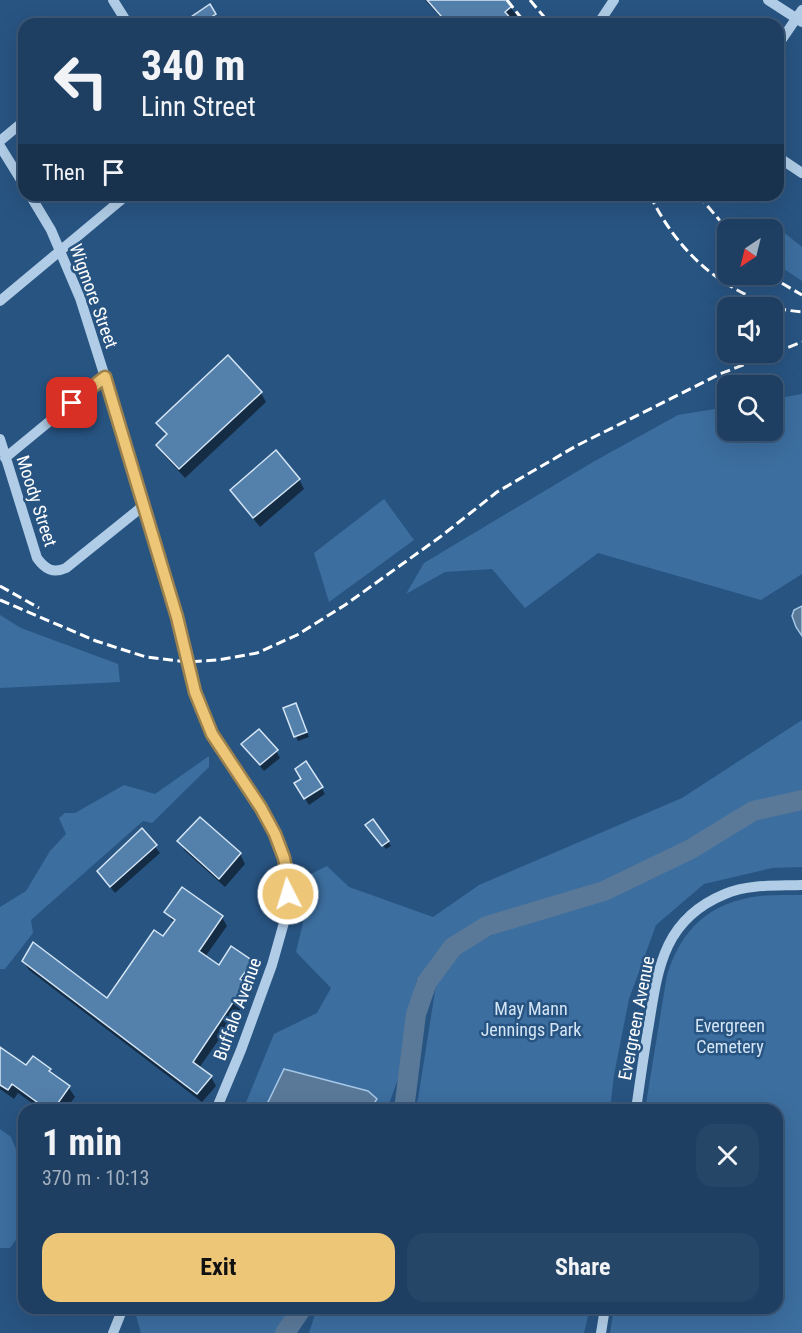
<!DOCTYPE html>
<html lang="en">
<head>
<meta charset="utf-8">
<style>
	:root { --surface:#1e3f62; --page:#264668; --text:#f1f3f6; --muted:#a1afbe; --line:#3c5877; --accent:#eec677 }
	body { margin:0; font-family:"Roboto Condensed",sans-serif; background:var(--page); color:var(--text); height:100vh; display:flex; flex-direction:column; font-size:22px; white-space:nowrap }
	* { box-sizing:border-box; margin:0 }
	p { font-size:20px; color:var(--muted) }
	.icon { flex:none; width:33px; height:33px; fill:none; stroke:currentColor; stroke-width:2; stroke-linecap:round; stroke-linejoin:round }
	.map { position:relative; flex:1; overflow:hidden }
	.panel { position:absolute; left:18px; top:1104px; width:765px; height:210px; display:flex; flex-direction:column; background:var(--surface); border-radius:18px; box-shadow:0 6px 24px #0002,0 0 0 2px var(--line) }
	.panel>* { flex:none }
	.top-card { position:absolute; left:18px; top:18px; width:766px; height:183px; border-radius:18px; box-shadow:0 6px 24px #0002,0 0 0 2px var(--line); background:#1e3f62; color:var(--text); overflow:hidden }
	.needle { width:39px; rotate:215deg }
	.fabs { position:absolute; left:717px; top:219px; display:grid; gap:12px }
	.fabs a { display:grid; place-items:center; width:66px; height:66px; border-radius:12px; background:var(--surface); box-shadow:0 6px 24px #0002,0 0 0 2px var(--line); font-size:30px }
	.pin { position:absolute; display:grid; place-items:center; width:51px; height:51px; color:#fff; margin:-26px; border-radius:12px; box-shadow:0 3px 9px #0006 }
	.me { position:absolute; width:66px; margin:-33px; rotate:355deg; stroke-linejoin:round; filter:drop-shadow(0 0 4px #0008) }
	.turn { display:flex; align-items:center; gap:21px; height:126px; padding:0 24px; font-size:27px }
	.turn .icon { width:78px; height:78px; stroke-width:2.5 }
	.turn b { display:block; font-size:42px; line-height:51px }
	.then { display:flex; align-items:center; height:57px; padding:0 24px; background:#0003; gap:12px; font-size:22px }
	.round { display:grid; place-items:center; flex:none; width:63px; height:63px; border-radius:18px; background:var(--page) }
	.overview { display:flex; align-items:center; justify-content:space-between; height:102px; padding:0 24px }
	h1 { font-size:36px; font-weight:700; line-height:45px }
	.primary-button { display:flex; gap:12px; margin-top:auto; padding:12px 24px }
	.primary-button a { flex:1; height:69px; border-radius:18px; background:var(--accent); color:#111; font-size:24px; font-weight:700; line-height:69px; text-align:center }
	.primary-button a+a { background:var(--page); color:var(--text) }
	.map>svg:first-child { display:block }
	.green { fill:#3c6e9f }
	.water { fill:#5a7999; stroke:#a5c7e7; stroke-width:1.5 }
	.shadow { fill:#0007 }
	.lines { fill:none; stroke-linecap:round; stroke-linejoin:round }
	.river { stroke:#5a7999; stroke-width:20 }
	.building { fill:#5480ac; stroke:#d4e5f5; stroke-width:1.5 }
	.minor { stroke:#b0cce6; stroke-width:10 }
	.rail { stroke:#fff; stroke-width:3; stroke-dasharray:10 4.5; stroke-linecap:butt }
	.route-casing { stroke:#9b814d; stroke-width:15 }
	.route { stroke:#eec677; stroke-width:10 }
	.labels { text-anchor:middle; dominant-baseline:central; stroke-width:5; stroke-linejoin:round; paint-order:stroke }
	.street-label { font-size:18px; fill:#fff; stroke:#285482 }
	.park-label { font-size:18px; fill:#d4e5f5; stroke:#285482 }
</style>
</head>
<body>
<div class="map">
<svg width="802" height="1333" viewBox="0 0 802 1333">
	<rect width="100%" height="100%" fill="#285482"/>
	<path class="green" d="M766,218L802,247V281L781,267L773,258L772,230L756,229Z
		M802,394V574L761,600L598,553L525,608L492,569L445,572L406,594L424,563L593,462L678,415L727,407L728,430H772L773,399Z
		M384,499L414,540L329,602L314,553Z
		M0,615L21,628L118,664L120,682L0,688Z
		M802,720V795L740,808L682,845L601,884L485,919L445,943L416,982L399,1076L387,1110H370L377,1099L268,1102L262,1110H241L247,1100L274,1034L317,1013L331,988L296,952L306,910L301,879L327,866L349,887L433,917L479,885L682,798Z
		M209,756V767L152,823L143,821L31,920L33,933L5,969H0V907L26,891L50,851L66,834L59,818L65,813H75L124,785L155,794Z
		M802,810V867L772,868L704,884L656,925L629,999L614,1075L610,1110H414L418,1099L436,985L461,949L520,922L611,897L669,867L747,822Z
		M802,895V1333H610L614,1308H777V1110H645L667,975C682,928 710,902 760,896C774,895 788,895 802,895Z
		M0,1129L11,1137L24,1169V1228L10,1248H0Z
		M137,1308H292L275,1333H141L135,1312Z
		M317,1308H590L584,1333H309Z"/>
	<path class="water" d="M802,606V636L796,627L792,616L794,610Z
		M284,1069L368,1091L377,1099L370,1110H262L268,1102Z"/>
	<path class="shadow" d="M425,0H505L517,16L511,21L514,24H447Z
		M209,6L220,24H197Z
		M261,393L266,402L185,478L163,454L158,445L167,436L158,423Z
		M299,479L304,489L260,527L238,500L232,490Z
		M285,709H298L309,737L298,741Z
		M243,744L276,751L280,758L264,771L247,751Z
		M296,784L321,787L325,794L309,805Z
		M142,830L160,853L115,893L103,878Z
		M370,830L388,841L391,846L386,849Z
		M179,841L240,854L245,864L225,887L185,851Z
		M166,912L222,917L227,926L205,957L219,967L251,962L257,971L247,987L251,994L199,1068L211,1077L216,1086L202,1102L29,970L23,961L108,1000L164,938L174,923Z
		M0,1053L26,1067L50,1070L53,1076L69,1088L75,1097L65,1110H42L18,1093L14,1099L0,1089Z"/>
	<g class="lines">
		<path class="river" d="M404,1110L416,1014L427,982L453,947L487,926L604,891L691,849L753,811L802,800
			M285,1333L302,1308"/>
	</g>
	<path class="building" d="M427,0H507L512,6L505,12L516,24H448Z
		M210,4L216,14L210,18L214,24H196L191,17Z
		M228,355L262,392L179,469L156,445L167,434L156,423Z
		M276,450L300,479L253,518L230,490Z
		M296,703L307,732L294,737L283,708Z
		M259,729L278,750L260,765L241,744Z
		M306,761L323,787L304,799L294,783L301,779L295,769Z
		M200,817L241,853L219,879L177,841Z
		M373,819L389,841L382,846L365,825Z
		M142,828L157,845L110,887L97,871Z
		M182,887L223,916L199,951L219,965L231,946L253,961L240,979L246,983L193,1062L212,1076L197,1094L22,961L33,942L107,998L154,930L163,936L175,920L164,912Z
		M0,1047L26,1065L33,1056L51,1069L49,1071L70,1086L53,1110H48L12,1084L8,1090L0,1085Z"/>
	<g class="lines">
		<path class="minor" d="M113,0L128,24
			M768,0L802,22
			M598,24L614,0
			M778,45L802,10
			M0,141L24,121
			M0,146L24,185
			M778,157L802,173
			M30,195L51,230L80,298L105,377L177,617L195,692L212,734L261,808L275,834L284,858L288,877V894L285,919L272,965L241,1050L216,1110
			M0,301L127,195
			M0,439L37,558C45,569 53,574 66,568L143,506
			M5,458L56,416L105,377
			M636,1110C640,1081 644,1053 649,1024C658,967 664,919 725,894C749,884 777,886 802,885
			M113,1333L123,1308
			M601,1333L605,1308"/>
		<path class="rail" d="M507,0L526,24
			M530,0L550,24
			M650,195C672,241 706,277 753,298C760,301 767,305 774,307C783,310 793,311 802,312
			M698,195L728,230
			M771,274L778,281L802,295
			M0,586L39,608
			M0,600L96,641L146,657L187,662L218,660L257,653L297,635L345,605L440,537L497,492L576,446L720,374L802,342"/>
	</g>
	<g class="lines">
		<defs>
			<path id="route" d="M72,403L105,377L177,617L195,692L212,734L261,808L275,834L284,858L288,878V894"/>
		</defs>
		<use href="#route" class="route-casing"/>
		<use href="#route" class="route"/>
	</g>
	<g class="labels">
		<g class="street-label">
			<text transform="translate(94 296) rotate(70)">Wigmore Street</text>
			<text transform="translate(37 501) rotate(72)">Moody Street</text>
			<text transform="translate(237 1009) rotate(-70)">Buffalo Avenue</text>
			<text transform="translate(636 1018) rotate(-79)">Evergreen Avenue</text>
		</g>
		<g class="park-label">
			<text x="531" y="1008">May Mann<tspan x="531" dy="21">Jennings Park</tspan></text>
			<text x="730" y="1025">Evergreen<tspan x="730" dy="21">Cemetery</tspan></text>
		</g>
	</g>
</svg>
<div class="fabs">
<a><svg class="needle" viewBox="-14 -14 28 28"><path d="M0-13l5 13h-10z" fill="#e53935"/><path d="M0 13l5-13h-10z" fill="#a1afbe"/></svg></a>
<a><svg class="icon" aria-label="sound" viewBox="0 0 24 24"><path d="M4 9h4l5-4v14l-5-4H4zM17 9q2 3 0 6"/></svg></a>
<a><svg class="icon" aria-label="search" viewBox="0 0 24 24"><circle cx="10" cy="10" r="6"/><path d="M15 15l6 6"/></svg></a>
</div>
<div class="pin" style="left:72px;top:403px;background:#d93025"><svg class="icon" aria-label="arrive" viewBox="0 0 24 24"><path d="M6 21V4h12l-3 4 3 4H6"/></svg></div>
<svg class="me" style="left:288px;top:894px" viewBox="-20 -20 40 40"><circle r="17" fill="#eec677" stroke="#fff" stroke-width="3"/><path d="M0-11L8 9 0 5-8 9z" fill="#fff"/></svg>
<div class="top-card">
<div class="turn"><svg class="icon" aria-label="left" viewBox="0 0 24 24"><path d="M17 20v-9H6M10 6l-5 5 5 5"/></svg><div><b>340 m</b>Linn Street</div></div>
<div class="then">Then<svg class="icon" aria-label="arrive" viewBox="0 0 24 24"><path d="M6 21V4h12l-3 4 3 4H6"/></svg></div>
</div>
<section class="panel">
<div class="overview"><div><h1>1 min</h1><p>370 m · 10:13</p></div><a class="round"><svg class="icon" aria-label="close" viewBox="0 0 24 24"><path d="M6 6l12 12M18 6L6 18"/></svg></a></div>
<div class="primary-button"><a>Exit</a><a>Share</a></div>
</section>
</div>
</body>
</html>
